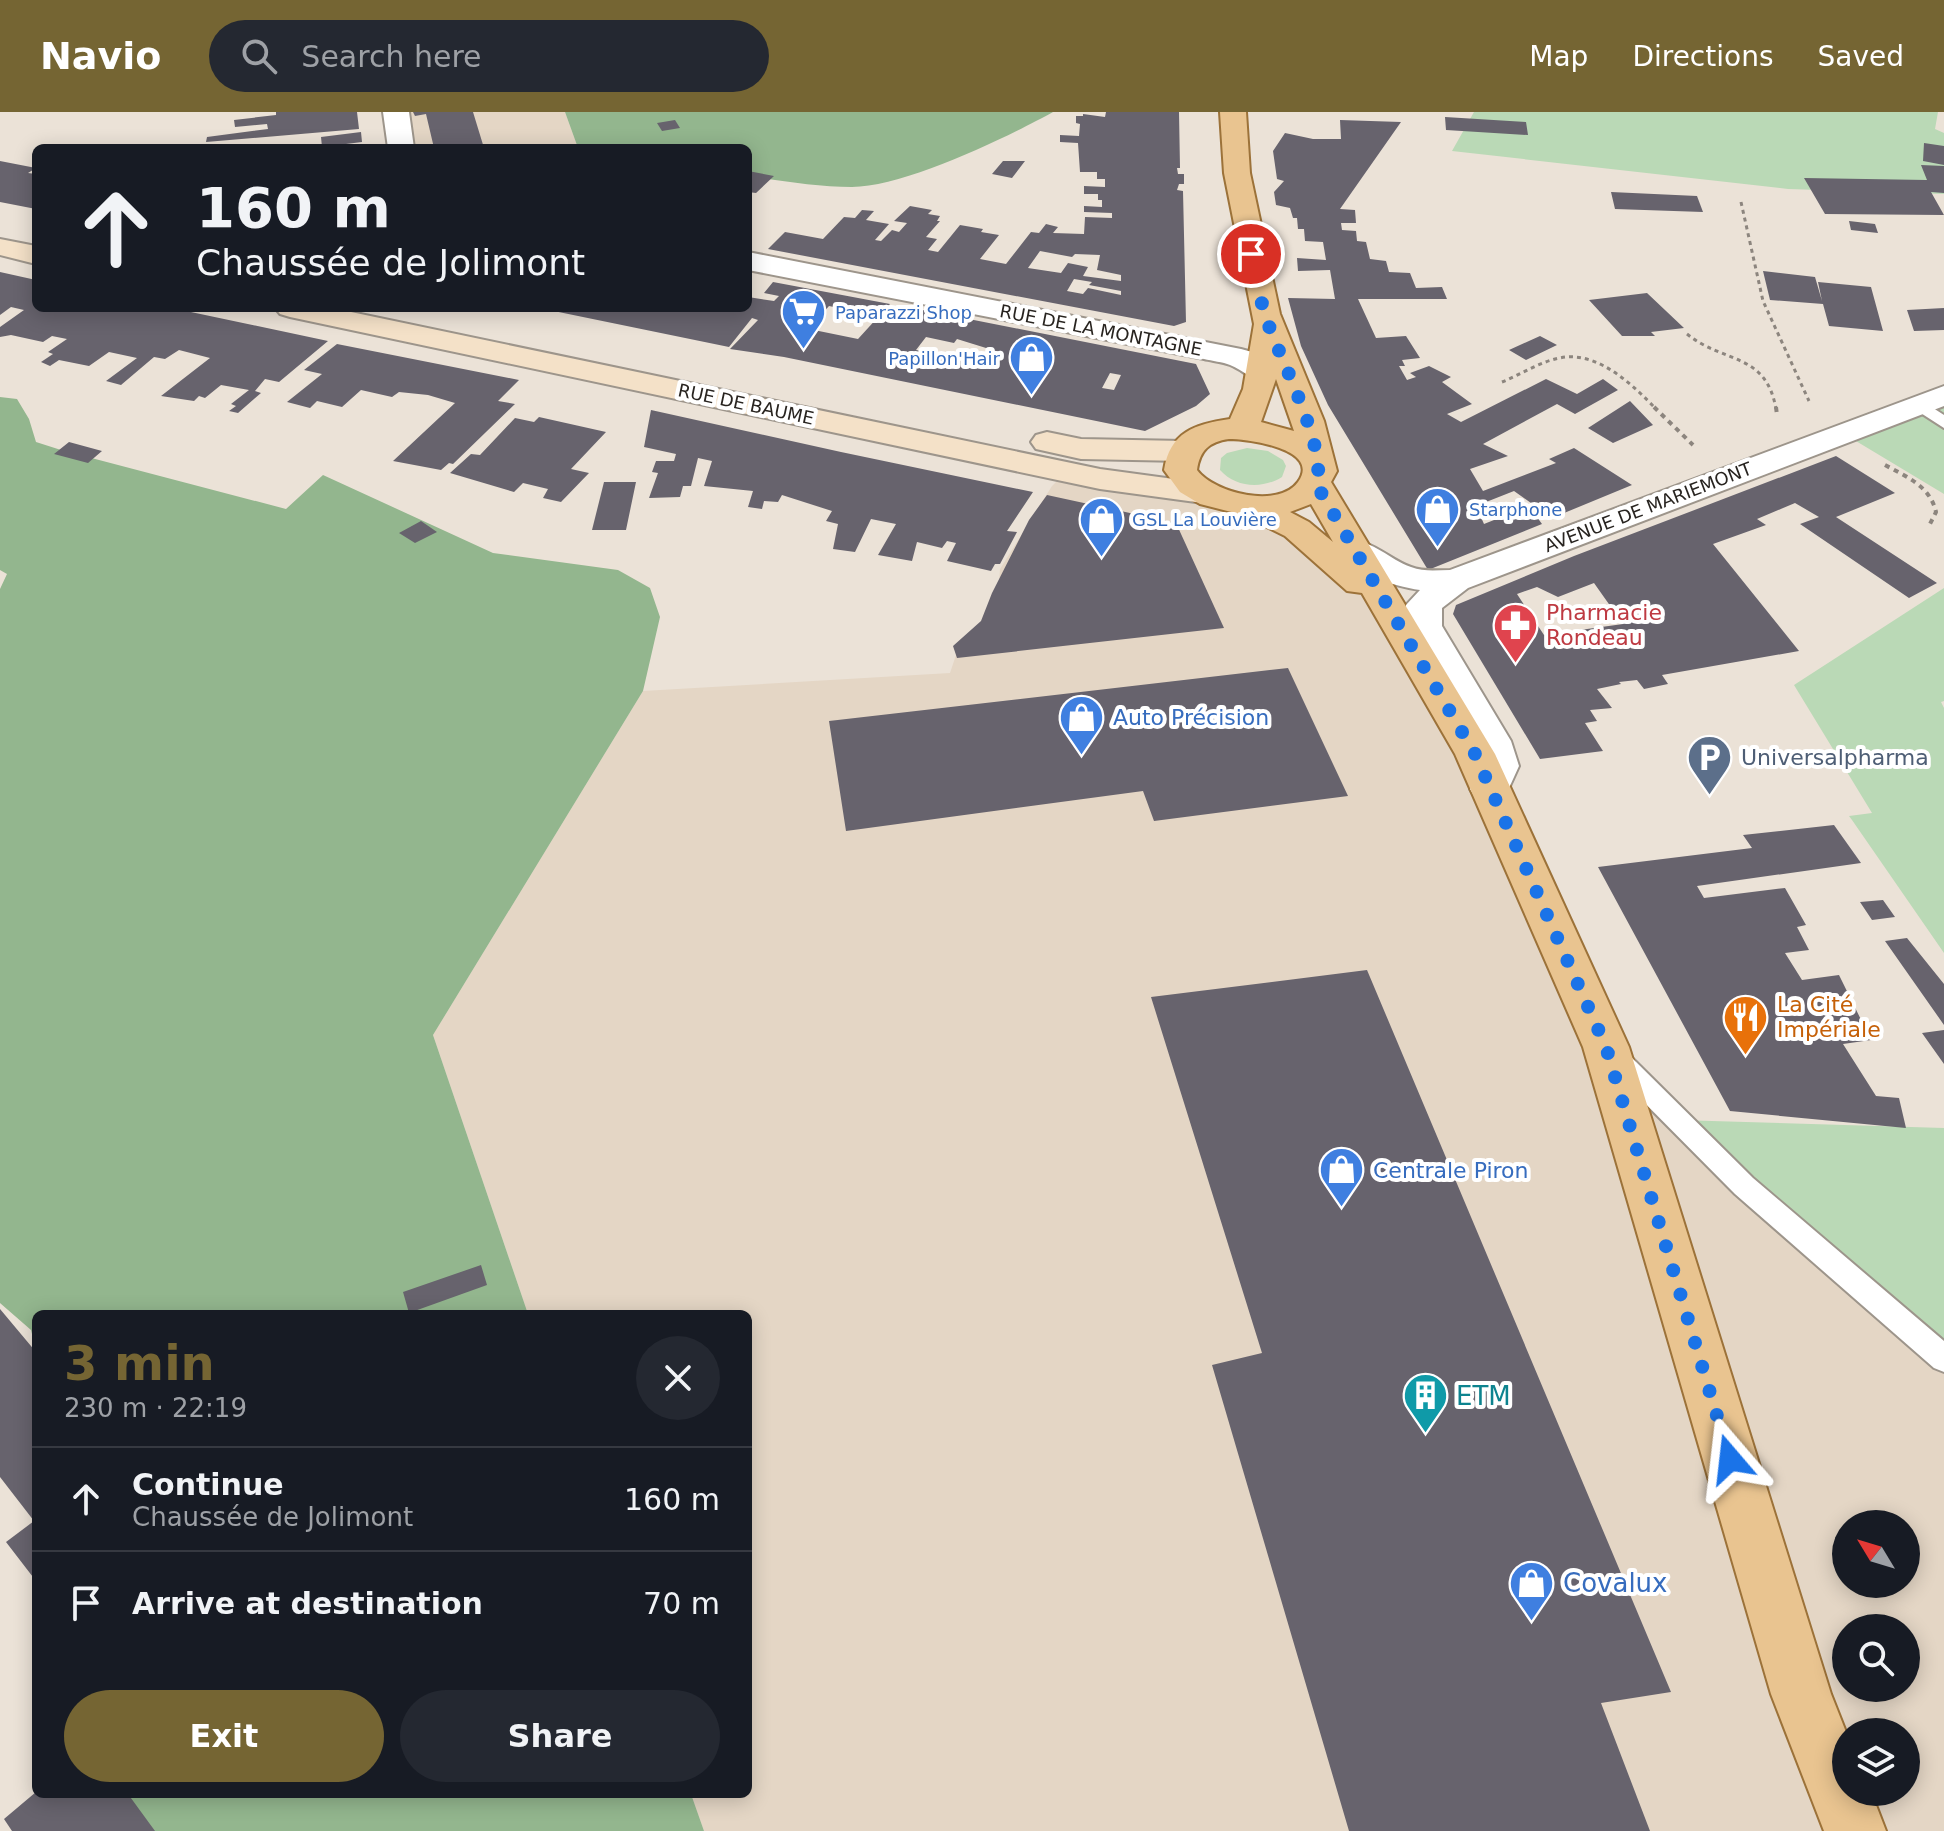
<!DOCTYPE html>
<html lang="en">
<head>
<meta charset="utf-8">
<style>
	:root { --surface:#171b24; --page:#242831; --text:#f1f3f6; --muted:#9ea1a6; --line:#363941; --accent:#756533 }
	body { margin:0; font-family:"DejaVu Sans",sans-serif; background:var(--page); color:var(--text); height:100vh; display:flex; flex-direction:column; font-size:30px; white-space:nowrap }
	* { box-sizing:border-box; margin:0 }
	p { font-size:26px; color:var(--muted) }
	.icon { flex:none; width:44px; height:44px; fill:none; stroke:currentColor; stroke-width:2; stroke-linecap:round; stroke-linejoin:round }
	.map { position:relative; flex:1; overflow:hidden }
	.details { position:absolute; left:32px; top:1198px; width:720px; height:488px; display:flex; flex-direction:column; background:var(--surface); border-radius:12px; box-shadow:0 4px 20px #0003 }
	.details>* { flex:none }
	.hud { position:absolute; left:32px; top:32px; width:720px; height:168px; border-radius:12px; box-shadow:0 4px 20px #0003; background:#171b24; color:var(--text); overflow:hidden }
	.needle { width:52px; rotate:308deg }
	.tools { position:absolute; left:1832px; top:1398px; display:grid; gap:16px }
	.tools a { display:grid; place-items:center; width:88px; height:88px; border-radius:50%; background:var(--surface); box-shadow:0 4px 20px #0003; font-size:40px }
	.pin { position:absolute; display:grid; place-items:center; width:68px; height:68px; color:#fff; margin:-34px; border:4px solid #fff; border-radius:50%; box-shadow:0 2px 8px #0007 }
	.me { position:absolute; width:88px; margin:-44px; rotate:343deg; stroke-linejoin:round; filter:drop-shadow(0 0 6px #0008) }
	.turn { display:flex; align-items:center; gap:28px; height:168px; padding:0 32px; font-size:36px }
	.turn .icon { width:104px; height:104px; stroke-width:2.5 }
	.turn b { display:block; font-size:56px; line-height:68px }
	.round { display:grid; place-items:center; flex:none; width:84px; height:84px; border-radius:42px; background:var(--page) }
	.headline { display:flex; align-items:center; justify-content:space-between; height:136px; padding:0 32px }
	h1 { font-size:48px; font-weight:700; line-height:60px; color:var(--accent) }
	.button { display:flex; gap:16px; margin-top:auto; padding:16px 32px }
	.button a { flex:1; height:92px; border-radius:48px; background:var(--accent); color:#fff; font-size:32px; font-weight:700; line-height:92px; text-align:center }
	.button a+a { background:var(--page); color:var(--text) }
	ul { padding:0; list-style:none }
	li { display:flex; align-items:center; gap:24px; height:104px; padding:0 32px; border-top:2px solid var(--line) }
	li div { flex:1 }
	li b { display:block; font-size:30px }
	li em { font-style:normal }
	header { display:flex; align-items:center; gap:48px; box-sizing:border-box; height:112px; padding:0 40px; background:var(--accent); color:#fff }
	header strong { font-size:38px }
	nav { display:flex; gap:44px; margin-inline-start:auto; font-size:28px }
	.search { width:560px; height:72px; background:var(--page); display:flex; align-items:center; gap:20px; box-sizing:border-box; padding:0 28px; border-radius:44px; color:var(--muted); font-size:30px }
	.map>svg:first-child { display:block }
	.built { fill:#e4d6c5; fill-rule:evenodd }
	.green { fill:#bad9b6 }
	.forest { fill:#93b68e }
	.building { fill:#67636d; fill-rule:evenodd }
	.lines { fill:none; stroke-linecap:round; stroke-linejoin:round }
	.lane-casing { stroke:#9d958b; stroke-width:4 }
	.street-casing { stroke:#9d958b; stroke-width:4 }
	.secondary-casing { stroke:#9d958b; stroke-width:4 }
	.primary-casing { stroke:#9c7239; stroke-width:4 }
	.path-far1 { stroke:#8c857e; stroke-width:3; stroke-dasharray:4 4; stroke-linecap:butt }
	.path { stroke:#8c857e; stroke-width:4; stroke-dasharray:5 5; stroke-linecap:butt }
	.lane { fill:#fff; fill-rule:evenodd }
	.street { fill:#fff; fill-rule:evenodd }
	.secondary { fill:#f4e1c8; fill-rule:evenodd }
	.primary { fill:#e9c490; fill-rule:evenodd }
	.route { stroke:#1a73e8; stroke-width:14; stroke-dasharray:0 25.2 }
	.labels { text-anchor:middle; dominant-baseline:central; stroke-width:8; stroke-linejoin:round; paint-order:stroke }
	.far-shop-label { font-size:18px; fill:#366cbe; stroke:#fff; text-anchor:start }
	.far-street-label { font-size:18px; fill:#282420; stroke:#fff }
	.health-label { font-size:22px; fill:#be3a42; stroke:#fff; text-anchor:start }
	.shop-label { font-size:22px; fill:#366cbe; stroke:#fff; text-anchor:start }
	.service-label { font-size:22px; fill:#4e5e75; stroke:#fff; text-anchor:start }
	.food-label { font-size:22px; fill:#c56008; stroke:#fff; text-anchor:start }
	.near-culture-label { font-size:26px; fill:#0d838f; stroke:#fff; text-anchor:start }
	.near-shop-label { font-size:26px; fill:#366cbe; stroke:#fff; text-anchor:start }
</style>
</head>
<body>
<header>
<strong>Navio</strong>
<div class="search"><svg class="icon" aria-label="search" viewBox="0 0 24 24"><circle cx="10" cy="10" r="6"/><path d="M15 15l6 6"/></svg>Search here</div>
<nav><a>Map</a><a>Directions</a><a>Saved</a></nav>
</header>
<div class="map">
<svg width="1944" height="1719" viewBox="0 0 1944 1719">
	<rect width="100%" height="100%" fill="#ebe2d7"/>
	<path class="built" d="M408,0H565L578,36H413Z
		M1067,359L1252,394L1386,495L1606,935L1944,1247V1719H704L691,1682H748V1202H528L433,923L643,579L950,561L959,534L996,511L1000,457L1052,374ZM1846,1412H1906V1472H1846ZM1846,1516H1906V1576H1846ZM1846,1620H1906V1680H1846Z"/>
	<path class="green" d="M1474,0H1938L1935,17L1944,21V82L1788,77L1452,39Z
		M1944,283V382L1841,320Z
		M1247,336L1268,339L1283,348L1286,354L1282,365C1263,377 1236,376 1220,358L1221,346L1227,341Z
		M1944,476V589L1941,590L1944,596V841L1852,708L1849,704L1872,701L1794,573Z
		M1678,1008L1944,1016V1247Z"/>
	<path class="forest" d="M565,0H1053C1006,26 904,75 852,75C818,75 782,69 748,64V36H578Z
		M0,285L17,287L29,307L36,330L61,338L286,397L323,363L493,441L618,458L650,476L660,505L643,579L433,923L528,1202H36V1238L31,1218L0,1191V477L7,462L0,458Z
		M95,1682H691L704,1719H88Z"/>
	<path class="building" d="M276,0H357L359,17L206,30L207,25L268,17L267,12L235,15L234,8L276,3Z
		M413,0H473L484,36H434L426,2L415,4Z
		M1106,0H1179L1180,56H1177L1178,62H1184V72H1179L1177,78L1183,79L1186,210L1174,214L768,137L785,120L823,127L844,105L855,106L862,98L874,99L866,108L889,112L875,128L881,129L892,118L899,120L907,111L894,109L910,94L932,98L928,102L940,104L937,109H940L926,125L937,127L928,138L938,140L960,113L983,117L981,120L999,123L980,147L1006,152L1031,120L1039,121L1046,112L1058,115L1053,121L1084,122L1085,105L1112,106V101L1084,100V94L1102,95V88H1098V82H1084V74L1105,75V67H1097V60H1080L1078,31L1060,30V23L1079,24L1080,12L1076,11V4H1083V2L1105,5ZM1040,139L1072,145L1075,142L1100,143L1097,158L1121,163V169L1083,164L1088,155L1068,151L1061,161L1028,156ZM1074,167L1092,170L1089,173L1121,179V183L1088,176L1083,182L1067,179Z
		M1445,5L1526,10L1528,23L1446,18Z
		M675,8L680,16L662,19L657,11Z
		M1340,8L1401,10L1340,97L1355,98L1356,111H1341L1342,118L1356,119L1357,129L1366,130L1370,147L1386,149L1389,160L1410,161L1416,176L1442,175L1447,187H1358L1376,226L1406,224L1420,246L1402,248L1405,254H1399L1407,268L1416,265L1410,261L1429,254L1451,265L1442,270L1472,292L1447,302L1461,310L1546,267L1577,282L1603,267L1618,278L1575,302L1557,292L1483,332L1508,344L1470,357L1483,379L1556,351L1549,347L1574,336L1632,373L1552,406L1514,379L1476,394L1484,412L1529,394L1542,412L1428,458L1328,293L1301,234L1288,186L1335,187L1330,158L1298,159L1297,146L1326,148L1323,130L1305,129L1304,117H1298L1297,106H1293L1290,96L1276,93L1274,80L1284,69L1277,67L1273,39L1285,21L1313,27H1341Z
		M361,20L362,30L322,35L321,25Z
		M1924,31L1944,34V53L1923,49Z
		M0,49L36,56L28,61L36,62V97L0,90Z
		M1003,49H1025L1012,66L992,62Z
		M1921,53L1944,54V81L1931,80L1944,103L1825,102L1804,66L1927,68Z
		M748,59L774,64L756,81L748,80Z
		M1611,80L1697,84L1703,100L1615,97Z
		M1849,109L1875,112L1878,121L1851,118Z
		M1763,159L1815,165L1822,189L1818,170L1871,175L1883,219L1829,214L1823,192L1770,188Z
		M0,160L36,168V196H172L328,229L279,270L265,267L255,279L261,281L238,301L229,299L236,294L231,292L249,278L221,273L205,286L199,284L194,289L161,284L210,246L179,238L165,247L154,245L121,273L106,269L137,246L109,240L89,254L59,248L50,254L41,250L53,242L48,240L67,227L52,224L43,230L11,223L0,225V215L24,198L11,195L0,203Z
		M773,170L890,192L879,204L829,194L809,217L858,227L879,204L892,206L903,194L1196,252L1210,282L1196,294L1145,319L784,245L730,237L758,208L752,206L729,235L544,197L748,196V185L774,189L779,184L764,181ZM926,225L954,231L957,227L999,240L988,252L916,238ZM1110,261L1121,263L1114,278L1102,276Z
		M1647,181L1684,216L1651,220L1655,224H1622L1589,188Z
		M1944,196V218L1914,219L1907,198Z
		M1540,224L1557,233L1526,248L1509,238Z
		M337,232L519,268L498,289L515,292L453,352L449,351L441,358L393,349L455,291L428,283L399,280L392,285L361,278L342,295L317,289L310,296L287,290L322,262L304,258Z
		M1630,289L1653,313L1613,331L1588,316Z
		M651,298L841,340L1033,380L1007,419L1017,420L1000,452H995L991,459L947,449L956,431L947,429L942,436L917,430L912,449L878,443L896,412L871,407L855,440L833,437L838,412L826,409L832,399L782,383L778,390L764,389L762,397L748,395L753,379L704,374L712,349L698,346L691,374H683L680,385L649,386L658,361L652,360L656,349H674L676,342L644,335Z
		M539,305L606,320L571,357L589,361L561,390L543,386L548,377L523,371L514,380L450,361L471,342L480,343L515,306L534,310Z
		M69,330L102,339L88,351L54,342Z
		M1836,344L1895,381L1836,405L1937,471L1909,486L1800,412L1819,405L1795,391L1757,407L1766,413L1713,432L1799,539L1662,563L1668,572L1644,577L1637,568L1619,570L1621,572L1597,577L1612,596L1590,598L1597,609L1585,611L1603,639L1540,647L1453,502L1456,493L1574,444ZM1594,471L1623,512L1544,523L1517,482L1537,475L1558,485Z
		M604,370H636L626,418H592Z
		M1047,383L1176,411L1224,516L957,546L953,534L981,509L992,481L1029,408Z
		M421,409L437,420L415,431L399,421Z
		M1288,556L1348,684L1154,709L1143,679L846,719L829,609Z
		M1834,713L1861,751L1697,774L1704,786L1785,776L1806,813L1797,815L1809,838L1785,841L1802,868L1839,863L1871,928L1843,932L1876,984L1899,986L1906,1016L1730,999L1598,755L1752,736L1743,723Z
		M1883,788L1895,805L1872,808L1860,790Z
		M1907,826L1944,872V913L1885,829Z
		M1367,858L1671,1580L1601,1591L1650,1719H1349L1212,1253L1262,1241L1151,885Z
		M1944,918V952L1922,921Z
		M481,1153L487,1173L409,1201L403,1180Z
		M0,1197L36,1240V1469L6,1430L34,1409L0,1365Z
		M36,1680L128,1682L155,1719H12L4,1707Z"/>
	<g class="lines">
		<defs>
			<path id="lane" d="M1919,287L1944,303V316L1913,296L1910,292L1913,288Z
				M1619,939L1628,942L1753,1066L1944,1229V1260L1934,1256L1735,1082L1610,956L1606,949L1610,942Z"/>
			<path id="street" d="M383,0H409L414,36H388Z
				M748,140L1241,237L1252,240L1277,260L1273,267C1253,272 1247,260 1230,253C1223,250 1212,249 1204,247L748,158Z
				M1944,274V294L1468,476L1442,496V514L1511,629L1519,654L1504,687L1490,691L1476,687L1470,677L1479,654L1473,629L1406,514V493L1420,478C1392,474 1352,461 1336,437L1341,430C1369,423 1386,446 1411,455C1424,460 1437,458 1450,458Z"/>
			<path id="secondary" d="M0,127L36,134V152L0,143Z
				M275,196H332L1100,357L1203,371L1215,374L1220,381L1215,388L1203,391L1100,377L290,205L280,202Z
				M1047,320L1081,327L1184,329L1196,332L1200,339L1196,346L1184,349L1081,347L1036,337L1031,330L1036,323Z"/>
			<path id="primary" d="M1220,0H1246L1250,61L1280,202L1324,309L1337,359L1331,370L1495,642L1629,935L1831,1582L1846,1620V1680H1871L1886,1719H1824L1771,1582L1583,935L1455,642L1362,481L1347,479L1285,424L1243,403L1200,392L1180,380L1164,358C1170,320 1195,312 1230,307L1243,277L1254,212L1224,61ZM1276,267L1294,319L1261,310ZM1229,327C1248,327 1322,337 1298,370C1278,397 1214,381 1197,358C1200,338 1209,330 1229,327ZM1311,392L1333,430L1309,410L1290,400Z"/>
		</defs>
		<use href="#lane" class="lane-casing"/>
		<use href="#street" class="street-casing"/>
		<use href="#secondary" class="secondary-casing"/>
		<use href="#primary" class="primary-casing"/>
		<path class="path-far1" d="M1741,90L1763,189L1809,289
			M1687,222C1724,252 1766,240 1776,297
			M1502,270C1522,262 1544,247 1566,245C1601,242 1634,274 1656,297"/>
		<path class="path" d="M1654,295L1693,333
			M1776,295L1777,303
			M1885,353C1907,365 1930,374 1936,400L1928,416"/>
		<use href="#lane" class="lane"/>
		<use href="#street" class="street"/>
		<use href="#secondary" class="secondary"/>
		<use href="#primary" class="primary"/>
	</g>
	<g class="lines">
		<path class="route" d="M1251,142C1257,166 1260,191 1269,214C1281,248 1329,341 1316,372L1475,642L1606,935L1730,1347"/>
	</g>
	<defs>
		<symbol id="supermarket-pin" viewBox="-11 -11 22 30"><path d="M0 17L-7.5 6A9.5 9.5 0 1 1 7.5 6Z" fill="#3f7fe0" stroke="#fff"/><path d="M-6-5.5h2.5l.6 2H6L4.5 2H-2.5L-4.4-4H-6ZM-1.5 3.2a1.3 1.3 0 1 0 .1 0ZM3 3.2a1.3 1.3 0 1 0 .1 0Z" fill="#fff"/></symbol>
		<symbol id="shop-pin" viewBox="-11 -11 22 30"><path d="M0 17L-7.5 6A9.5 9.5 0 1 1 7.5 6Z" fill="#3f7fe0" stroke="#fff"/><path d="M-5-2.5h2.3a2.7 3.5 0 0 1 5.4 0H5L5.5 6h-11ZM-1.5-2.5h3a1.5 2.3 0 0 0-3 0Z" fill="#fff"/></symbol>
		<symbol id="pharmacy-pin" viewBox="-11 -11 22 30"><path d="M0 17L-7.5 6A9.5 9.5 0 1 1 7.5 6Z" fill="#e0444e" stroke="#fff"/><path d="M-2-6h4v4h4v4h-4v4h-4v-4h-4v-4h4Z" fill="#fff"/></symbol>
		<symbol id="parking-pin" viewBox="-11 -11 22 30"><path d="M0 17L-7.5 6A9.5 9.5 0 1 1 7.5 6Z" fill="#5c6f8a" stroke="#fff"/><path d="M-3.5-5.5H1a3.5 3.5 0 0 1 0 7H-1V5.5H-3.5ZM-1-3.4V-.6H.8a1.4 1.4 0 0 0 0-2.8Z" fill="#fff"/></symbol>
		<symbol id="restaurant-pin" viewBox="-11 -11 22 30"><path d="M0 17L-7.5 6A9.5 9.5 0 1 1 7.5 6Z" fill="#e8710a" stroke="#fff"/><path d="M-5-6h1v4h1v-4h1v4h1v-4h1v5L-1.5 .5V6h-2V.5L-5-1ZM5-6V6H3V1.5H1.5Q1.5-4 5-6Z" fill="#fff"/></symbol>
		<symbol id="building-pin" viewBox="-11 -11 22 30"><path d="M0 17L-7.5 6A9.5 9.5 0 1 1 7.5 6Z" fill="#0f9aa8" stroke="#fff"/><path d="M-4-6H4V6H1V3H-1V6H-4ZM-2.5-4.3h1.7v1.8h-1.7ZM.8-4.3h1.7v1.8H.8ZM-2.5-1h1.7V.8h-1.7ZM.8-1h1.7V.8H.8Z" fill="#fff"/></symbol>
	</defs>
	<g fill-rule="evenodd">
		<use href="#supermarket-pin" x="778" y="174" width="51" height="69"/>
		<use href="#shop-pin" x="1006" y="220" width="51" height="69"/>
		<use href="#shop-pin" x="1412" y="372" width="51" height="69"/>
		<use href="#shop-pin" x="1076" y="382" width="51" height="69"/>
		<use href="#pharmacy-pin" x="1490" y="488" width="51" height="69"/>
		<use href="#shop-pin" x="1056" y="580" width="51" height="69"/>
		<use href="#parking-pin" x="1684" y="620" width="51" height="69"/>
		<use href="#restaurant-pin" x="1720" y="880" width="51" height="69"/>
		<use href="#shop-pin" x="1316" y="1032" width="51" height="69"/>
		<use href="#building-pin" x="1400" y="1258" width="51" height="69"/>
		<use href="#shop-pin" x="1506" y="1446" width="51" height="69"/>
	</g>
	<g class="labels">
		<g class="far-shop-label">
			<text x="835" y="200">Paparazzi Shop</text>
			<text x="1000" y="246" text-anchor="end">Papillon'Hair</text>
			<text x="1469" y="397">Starphone</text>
			<text x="1132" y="407">GSL La Louvière</text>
		</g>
		<g class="far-street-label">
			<text transform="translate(1101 218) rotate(11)">RUE DE LA MONTAGNE</text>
			<text transform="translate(746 292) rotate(12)">RUE DE BAUME</text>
			<text transform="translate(1648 395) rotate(-21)">AVENUE DE MARIEMONT</text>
		</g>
		<g class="health-label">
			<text x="1546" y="500">Pharmacie<tspan x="1546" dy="25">Rondeau</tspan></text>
		</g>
		<g class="shop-label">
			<text x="1113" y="605">Auto Précision</text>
			<text x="1373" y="1058">Centrale Piron</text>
		</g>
		<g class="service-label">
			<text x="1741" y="645">Universalpharma</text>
		</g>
		<g class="food-label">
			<text x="1777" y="892">La Cité<tspan x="1777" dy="25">Impériale</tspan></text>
		</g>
		<g class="near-culture-label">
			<text x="1456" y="1284">ETM</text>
		</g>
		<g class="near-shop-label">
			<text x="1563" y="1471">Covalux</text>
		</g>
	</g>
</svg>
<div class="tools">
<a><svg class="needle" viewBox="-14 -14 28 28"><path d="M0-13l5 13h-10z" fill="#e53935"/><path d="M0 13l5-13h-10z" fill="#9ea1a6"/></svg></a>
<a><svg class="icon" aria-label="search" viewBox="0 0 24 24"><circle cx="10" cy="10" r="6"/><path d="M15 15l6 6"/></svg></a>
<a><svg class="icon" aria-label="layers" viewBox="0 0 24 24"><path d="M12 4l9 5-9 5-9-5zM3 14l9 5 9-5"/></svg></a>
</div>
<div class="pin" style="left:1251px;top:142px;background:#d93025"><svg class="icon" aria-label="arrive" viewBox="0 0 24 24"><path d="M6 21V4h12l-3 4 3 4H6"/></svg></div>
<svg class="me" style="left:1730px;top:1347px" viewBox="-20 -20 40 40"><path d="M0-17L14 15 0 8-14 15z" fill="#1a73e8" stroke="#fff" stroke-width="4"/></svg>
<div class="hud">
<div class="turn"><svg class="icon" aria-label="ahead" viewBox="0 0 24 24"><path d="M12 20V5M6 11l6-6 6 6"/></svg><div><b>160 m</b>Chaussée de Jolimont</div></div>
</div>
<section class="details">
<div class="headline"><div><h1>3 min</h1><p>230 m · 22:19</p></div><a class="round"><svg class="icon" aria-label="close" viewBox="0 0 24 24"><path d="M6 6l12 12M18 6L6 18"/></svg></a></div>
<ul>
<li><svg class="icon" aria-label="ahead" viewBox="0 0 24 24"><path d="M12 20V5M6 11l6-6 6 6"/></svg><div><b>Continue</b><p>Chaussée de Jolimont</p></div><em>160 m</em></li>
<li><svg class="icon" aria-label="arrive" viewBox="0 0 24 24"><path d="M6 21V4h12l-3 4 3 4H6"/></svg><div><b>Arrive at destination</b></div><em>70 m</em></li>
</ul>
<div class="button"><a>Exit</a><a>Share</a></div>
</section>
</div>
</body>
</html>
